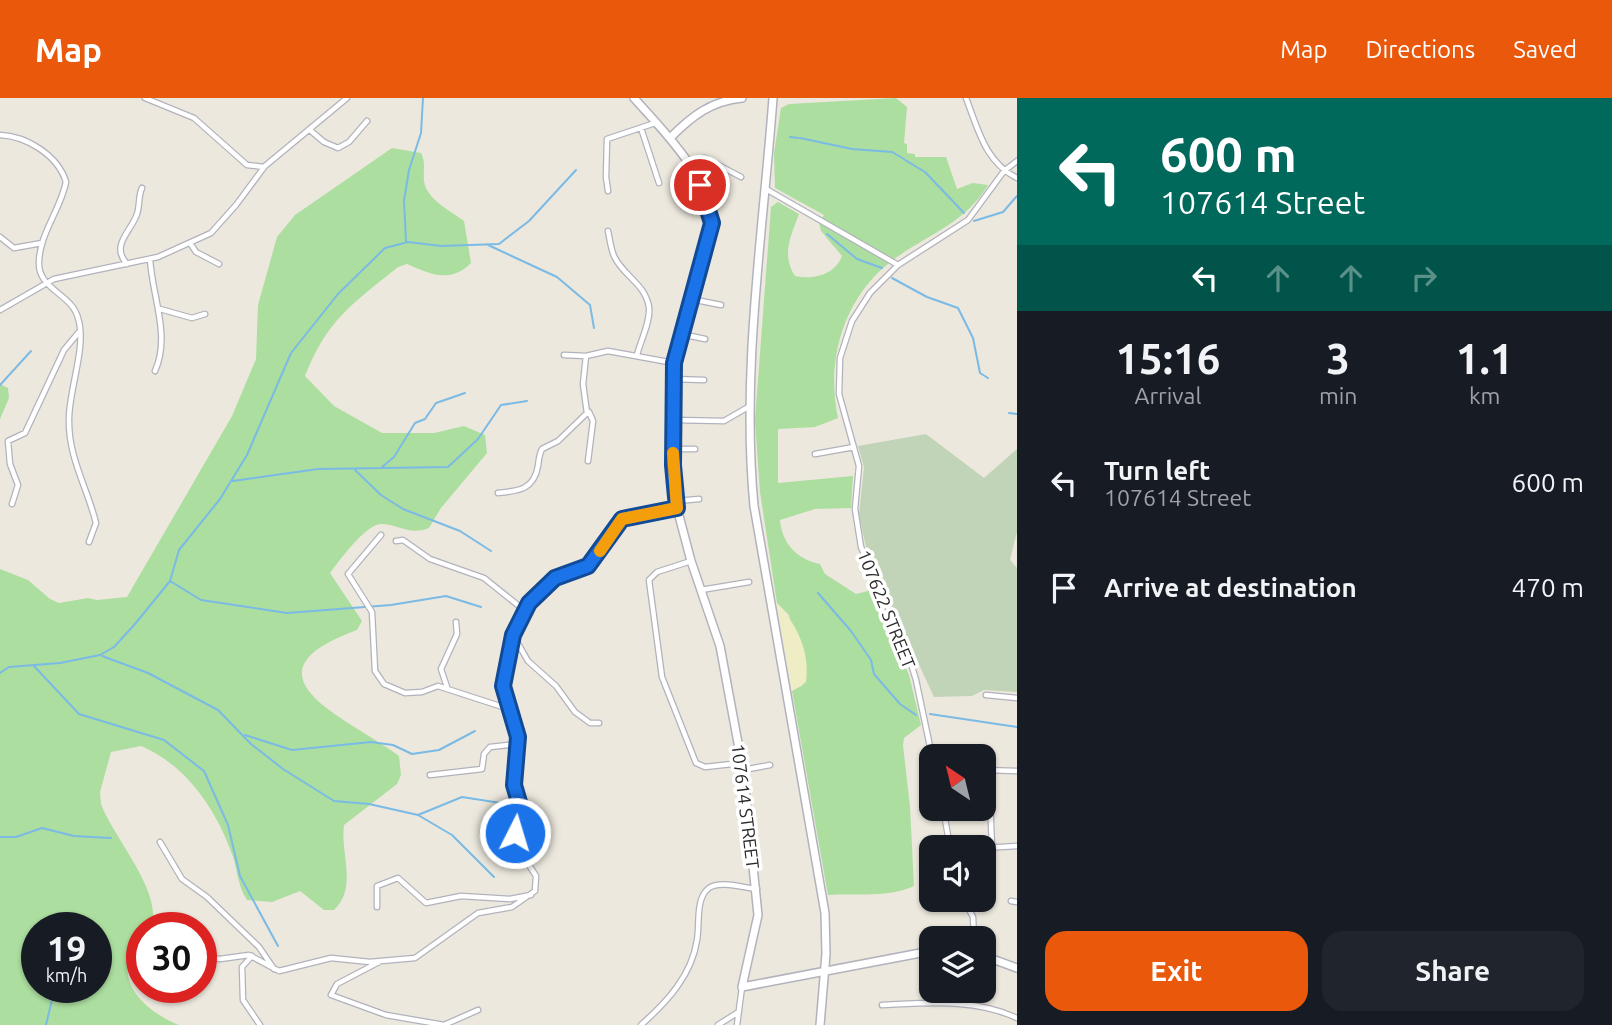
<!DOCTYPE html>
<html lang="en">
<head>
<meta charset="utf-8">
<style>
	:root { --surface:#171b24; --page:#20242c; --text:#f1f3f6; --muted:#9ea1a6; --accent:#ea580c }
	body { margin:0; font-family:Ubuntu,sans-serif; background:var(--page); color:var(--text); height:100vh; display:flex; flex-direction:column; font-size:26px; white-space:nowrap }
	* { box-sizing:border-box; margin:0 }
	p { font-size:23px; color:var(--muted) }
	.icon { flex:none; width:38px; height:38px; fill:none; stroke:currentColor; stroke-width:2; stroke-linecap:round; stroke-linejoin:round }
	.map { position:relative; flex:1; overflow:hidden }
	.panel { display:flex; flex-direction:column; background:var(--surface); width:595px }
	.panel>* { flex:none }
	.top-card { background:#00695c; color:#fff; overflow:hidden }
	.needle { width:46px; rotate:325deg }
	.fabs { position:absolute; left:919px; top:646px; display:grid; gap:14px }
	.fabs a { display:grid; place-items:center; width:77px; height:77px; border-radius:14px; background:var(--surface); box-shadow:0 2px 5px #0004; font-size:35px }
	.speed { position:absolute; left:21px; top:814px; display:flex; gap:14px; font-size:35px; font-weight:700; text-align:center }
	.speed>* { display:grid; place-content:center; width:91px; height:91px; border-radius:50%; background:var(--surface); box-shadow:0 2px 5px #0004; line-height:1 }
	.speed small { font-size:18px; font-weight:400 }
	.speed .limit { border:10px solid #d22; background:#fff; color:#111 }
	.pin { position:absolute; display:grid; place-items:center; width:60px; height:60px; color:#fff; margin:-30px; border:4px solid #fff; border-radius:50%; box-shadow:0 2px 7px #0007 }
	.me { position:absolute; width:77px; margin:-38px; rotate:5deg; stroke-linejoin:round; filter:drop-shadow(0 0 5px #0008) }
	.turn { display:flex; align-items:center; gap:24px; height:147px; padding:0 28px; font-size:32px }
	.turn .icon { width:91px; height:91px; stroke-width:2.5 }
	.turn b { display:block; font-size:49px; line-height:60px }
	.lanes { display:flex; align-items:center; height:66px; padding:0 28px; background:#0003; justify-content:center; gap:35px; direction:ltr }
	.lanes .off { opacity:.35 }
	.eta { display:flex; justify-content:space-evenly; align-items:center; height:119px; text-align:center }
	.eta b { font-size:42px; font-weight:700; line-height:49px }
	.cta { display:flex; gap:14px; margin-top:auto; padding:14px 28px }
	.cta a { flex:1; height:80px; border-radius:21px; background:var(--accent); color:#fff; font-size:28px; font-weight:700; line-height:80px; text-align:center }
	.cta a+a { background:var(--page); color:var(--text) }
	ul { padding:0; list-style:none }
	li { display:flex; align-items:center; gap:21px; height:105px; padding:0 28px }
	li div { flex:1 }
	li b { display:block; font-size:26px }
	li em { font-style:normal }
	header { display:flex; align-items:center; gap:42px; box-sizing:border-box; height:98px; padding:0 35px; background:var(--accent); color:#fff }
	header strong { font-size:33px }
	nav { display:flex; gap:38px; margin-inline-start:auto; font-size:24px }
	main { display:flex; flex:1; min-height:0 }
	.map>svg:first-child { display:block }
	.green { fill:#acde9f; fill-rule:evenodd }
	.sand { fill:#eeedc4 }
	.cemetery { fill:#c1d4b7 }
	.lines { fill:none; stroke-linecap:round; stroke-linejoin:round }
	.stream { stroke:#7abae5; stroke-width:2 }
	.street-casing { stroke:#b2b2bd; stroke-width:7 }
	.secondary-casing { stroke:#b2b2bd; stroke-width:10 }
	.street { stroke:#fff; stroke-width:4.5 }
	.secondary { stroke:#fff; stroke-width:7 }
	.route-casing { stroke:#114b97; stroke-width:18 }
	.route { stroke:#1a73e8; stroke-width:12 }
	.slow { stroke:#f59e0b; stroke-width:12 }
	.labels { text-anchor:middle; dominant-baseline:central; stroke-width:7; stroke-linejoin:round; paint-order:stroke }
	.street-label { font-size:18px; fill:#2b2b2b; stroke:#fff }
</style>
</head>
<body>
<header>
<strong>Map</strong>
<nav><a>Map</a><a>Directions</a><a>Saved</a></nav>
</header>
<main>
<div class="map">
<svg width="1017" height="927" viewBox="0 0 1017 927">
	<rect width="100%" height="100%" fill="#ece8de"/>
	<path class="green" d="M896,0L907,9L904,45L907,46V55L915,56V59H946L957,91L973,85L988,87C966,124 931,135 897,159C845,195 825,260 838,320L815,329L778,331V385L853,378L851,410L815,411L780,422C782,446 797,461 820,466L825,476L856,496L872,492L909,577L921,627L904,640L903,647L910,709L914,788C888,800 857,795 828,797L792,593L803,587L789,517L777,505L760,394L755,322L771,109L778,104L799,116C791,138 781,156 795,178C813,182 835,177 842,158L821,133L819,125L824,117L775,90L774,55L781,10L789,6Z
		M392,50L421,55C426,65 423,72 424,83C426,101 451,113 464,123L471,165C450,186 430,176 407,166L398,169C352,206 327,222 305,278L334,308L382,335H434L464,328L485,337L487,355L441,410L429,430C409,438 399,426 381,426C366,426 339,463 330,475L362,523L357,532C233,577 350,621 399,658L401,677L397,686L344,727C340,755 358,790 334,812H324L300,793L272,804L247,802C237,787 238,772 232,756C216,711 186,667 141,648L111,654L100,694L101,706C113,739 164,795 151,829L142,830C142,844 134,847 130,860C118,891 155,918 179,927H0V471L28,482L50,501L59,505L88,500L97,502L127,499L232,318L256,261L258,207L277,139L295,117ZM37,830H96V889H37Z
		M0,286L8,290L9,300L0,321Z"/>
	<path class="sand" d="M777,505C797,527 810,553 806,584L792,593Z"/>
	<path class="cemetery" d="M926,336L984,380L1017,351V434L1010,462L1017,470V594L984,592L972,598L934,599L867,454L859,417L864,369L858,348Z"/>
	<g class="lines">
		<path class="stream" d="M790,39L798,40
			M800,40L852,51L892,54L904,61
			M905,62L925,74L964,115
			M974,123L1003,114L1017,98
			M827,136L857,161L882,170
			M406,143L404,103L409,72L421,35L423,0
			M488,147L557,179L590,207L594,230
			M892,180L927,199L958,210L973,240L980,275L988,280
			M0,287L31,253
			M1009,315L1017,316
			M382,369L394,359L415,325L425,321L436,305L465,295
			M355,372L381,397L403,411L460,433L491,453
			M233,383L318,371L448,369L478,341L501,307L527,303
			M170,483L201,502L287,515L391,507L446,498L481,509
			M818,495L851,533L871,562L874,576L900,606L916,617
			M102,558L148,575L218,612L251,646L283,671L334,703L369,706L418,717L452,737L494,779
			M34,568L79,616L164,642L204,673L228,727L240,778L278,848
			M0,575L9,569L60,565L100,557L114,549L135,526L170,483L179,452L220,401L247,357L291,255L338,196L385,150L408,144L441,148L499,146L529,123L576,72
			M930,616L1017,629
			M245,637L292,652L371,644L393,647L412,656L439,652L475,633
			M418,717L462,699L507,706
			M0,739H16L42,730L74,738L111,740
			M87,830L91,823
			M46,927L55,889"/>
		<defs>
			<path id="street" d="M145,0L194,20L247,67L264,69
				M966,0C978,31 985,64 1017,80
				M641,30L659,85
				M311,33L324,44L338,50L349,44L367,23
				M0,37C26,38 58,57 66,84C61,111 39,136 39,165C38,191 72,196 78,220C87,248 69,291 69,321C68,359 87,389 96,425L89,444
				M689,64L705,60L741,79
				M766,91L898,167
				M608,93L606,79L607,41L655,25
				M608,133C610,142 611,153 615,160C625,179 645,186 649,209C651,223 640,244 637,257
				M0,139L14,150L42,145
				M190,145L196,154L219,166
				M150,161C152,198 171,238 155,273
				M127,166C110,147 131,134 137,116C140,107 138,99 142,90
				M691,201L721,207
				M160,211L192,220L205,216
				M0,212L54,181L158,159L211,135L236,107L265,68L347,0
				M681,236L705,241
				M564,257L586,258L608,253L674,265
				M673,281L704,282
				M673,322L724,323L750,308
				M673,351H695
				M815,356L854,349
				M588,363L593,323L589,314
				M498,395C518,393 534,392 538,368C539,361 539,357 542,351L558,343L587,315L583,286L586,258
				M677,403L699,401
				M12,406L18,387L10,366L8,343L25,335L64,252L79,234
				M381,437L348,476L372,514L375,573L384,586L405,595L422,594L438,588L509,611
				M396,443L403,442L430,461L484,480L524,512
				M691,463L657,474L649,482L662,579L696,665L705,669L741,665
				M701,492L749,484
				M513,537L528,563L556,588L575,614L590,625H599
				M447,589L441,571L457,536L456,524
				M986,597L1017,600
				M932,658L916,582L906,549L861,449L855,411L859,368L839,296L840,260L852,223L870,195L898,167L968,122L1004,73L1017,63
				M743,672L770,667
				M984,672L1017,673
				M430,677L482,671L484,656L490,649L518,646
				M990,702L992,749
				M943,710L950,749
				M160,744L182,781L207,799L259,849L274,871
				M984,750L1017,748
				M964,802L973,819L974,840
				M1011,803L1017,804
				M377,809V788L398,780L426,805L461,798L510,801L531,797
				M252,858L242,869L243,902L260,927
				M201,859L220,861L249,857L279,873L331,860L370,864L415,860L478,815L512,809L535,793L536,778L522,756L514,729L519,704L514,687L519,649L503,588L509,552L529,505L556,480L588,468L622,421L676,410
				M379,864L337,886L331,897L386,917L444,927L478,912
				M882,907C927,905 975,900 1017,920
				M641,927C667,904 692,877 697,842C700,827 695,800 709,790C720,782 744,790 757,791
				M718,927L737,915
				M737,927L742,889"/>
			<path id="secondary" d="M634,0C664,34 721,88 710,138L674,265L673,367L677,410L691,463L720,548L743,672L758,817L742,889L931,853
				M773,0C763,135 741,273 754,408L825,815L826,856L820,927
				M671,39C692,18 711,3 742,0
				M984,858L1017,870"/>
		</defs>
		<use href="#street" class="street-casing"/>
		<use href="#secondary" class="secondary-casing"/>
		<use href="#street" class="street"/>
		<use href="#secondary" class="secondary"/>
	</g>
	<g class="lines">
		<defs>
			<path id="route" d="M515,735L519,704L514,687L518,639L503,588L513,537L529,505L555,480L588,468L622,421L677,410L673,367L674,265L712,125L700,87"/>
		</defs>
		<use href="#route" class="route-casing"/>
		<use href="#route" class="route"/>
		<path class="slow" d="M600,453L622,421L677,410L673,355"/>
	</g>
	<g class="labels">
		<g class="street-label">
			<text transform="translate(887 511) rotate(68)">107622 STREET</text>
			<text transform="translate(746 708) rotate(83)">107614 STREET</text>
		</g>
	</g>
</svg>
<div class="fabs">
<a><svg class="needle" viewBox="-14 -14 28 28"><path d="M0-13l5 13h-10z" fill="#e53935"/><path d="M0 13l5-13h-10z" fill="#9ea1a6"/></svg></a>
<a><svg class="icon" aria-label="sound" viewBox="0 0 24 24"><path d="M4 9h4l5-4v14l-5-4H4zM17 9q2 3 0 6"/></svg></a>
<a><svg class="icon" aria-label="layers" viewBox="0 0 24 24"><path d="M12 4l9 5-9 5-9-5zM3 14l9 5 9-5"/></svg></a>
</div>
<div class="speed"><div>19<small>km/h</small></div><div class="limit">30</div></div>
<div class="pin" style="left:700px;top:87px;background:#d93025"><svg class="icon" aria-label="arrive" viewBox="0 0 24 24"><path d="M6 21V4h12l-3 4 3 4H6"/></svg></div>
<svg class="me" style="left:515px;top:735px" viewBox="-20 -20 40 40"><circle r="17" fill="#1a73e8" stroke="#fff" stroke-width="3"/><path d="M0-11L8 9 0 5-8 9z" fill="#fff"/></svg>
</div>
<section class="panel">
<div class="top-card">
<div class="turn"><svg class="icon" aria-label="left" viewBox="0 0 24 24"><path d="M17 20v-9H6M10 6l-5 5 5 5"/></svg><div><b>600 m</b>107614 Street</div></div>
<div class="lanes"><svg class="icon" aria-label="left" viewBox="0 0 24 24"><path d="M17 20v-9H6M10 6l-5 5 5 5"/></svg><svg class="icon off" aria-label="ahead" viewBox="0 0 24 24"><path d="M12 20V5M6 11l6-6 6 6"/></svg><svg class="icon off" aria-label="ahead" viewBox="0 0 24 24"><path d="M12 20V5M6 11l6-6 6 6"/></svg><svg class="icon off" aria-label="right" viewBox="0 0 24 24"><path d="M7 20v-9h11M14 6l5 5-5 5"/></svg></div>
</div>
<div class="eta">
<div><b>15:16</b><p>Arrival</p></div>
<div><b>3</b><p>min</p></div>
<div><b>1.1</b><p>km</p></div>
</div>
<ul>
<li><svg class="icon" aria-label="left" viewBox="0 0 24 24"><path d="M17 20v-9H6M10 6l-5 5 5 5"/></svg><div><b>Turn left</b><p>107614 Street</p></div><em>600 m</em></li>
<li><svg class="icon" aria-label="arrive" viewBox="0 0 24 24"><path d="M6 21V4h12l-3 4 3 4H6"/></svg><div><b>Arrive at destination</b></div><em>470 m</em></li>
</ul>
<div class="cta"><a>Exit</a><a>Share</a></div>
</section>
</main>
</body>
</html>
